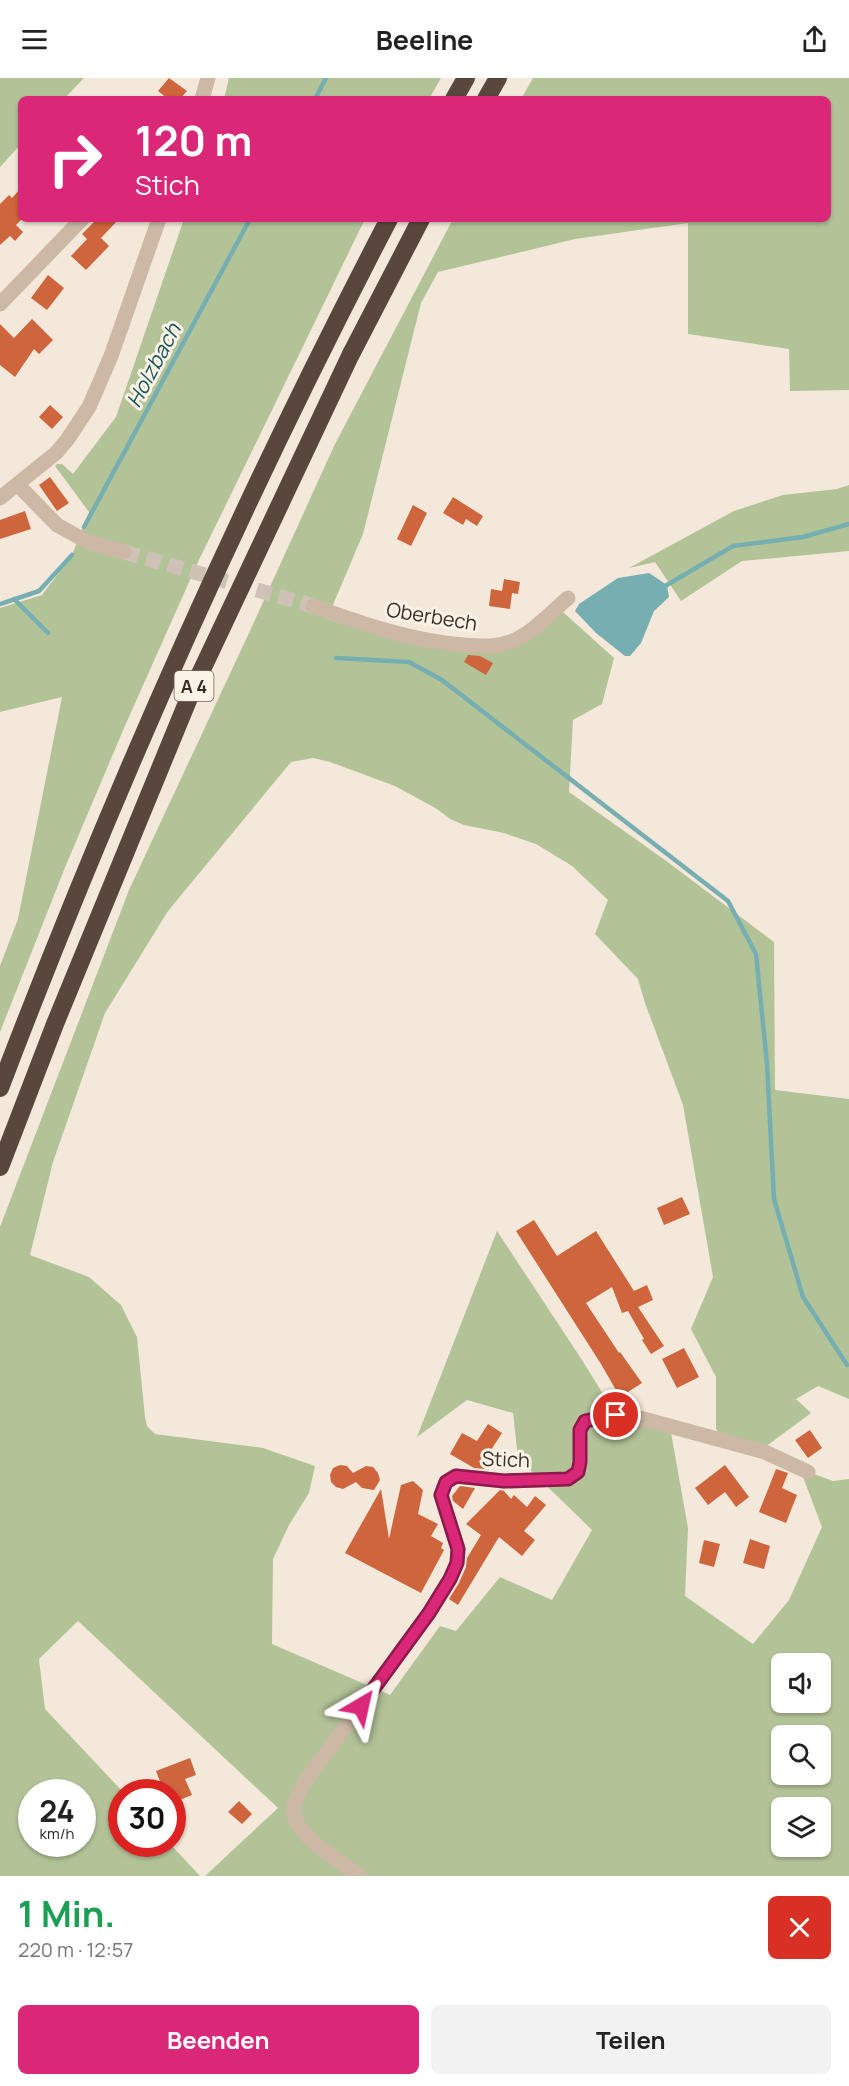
<!DOCTYPE html>
<html lang="de">
<head>
<meta charset="utf-8">
<style>
	:root { --surface:#fff; --page:#f2f2f2; --text:#222; --muted:#767676; --accent:#db2777 }
	body { margin:0; font-family:Manrope,sans-serif; background:var(--page); color:var(--text); height:100vh; display:flex; flex-direction:column; font-size:22px; white-space:nowrap }
	* { box-sizing:border-box; margin:0 }
	p { font-size:20px; color:var(--muted) }
	.icon { flex:none; width:33px; height:33px; fill:none; stroke:currentColor; stroke-width:2; stroke-linecap:round; stroke-linejoin:round }
	.map { position:relative; height:1798px; overflow:hidden }
	.side { display:flex; flex-direction:column; background:var(--surface); flex:1 }
	.side>* { flex:none }
	.banner { position:absolute; left:18px; top:18px; width:813px; height:126px; border-radius:9px; box-shadow:0 2px 4px #0004; background:#db2777; color:#fff; overflow:hidden }
	.controls { position:absolute; left:771px; top:1575px; display:grid; gap:12px }
	.controls a { display:grid; place-items:center; width:60px; height:60px; border-radius:9px; background:var(--surface); box-shadow:0 2px 4px #0004; font-size:30px }
	.speed { position:absolute; left:18px; top:1701px; display:flex; gap:12px; font-size:30px; font-weight:700; text-align:center }
	.speed>* { display:grid; place-content:center; width:78px; height:78px; border-radius:50%; background:var(--surface); box-shadow:0 2px 4px #0004; line-height:1 }
	.speed small { font-size:15px; font-weight:400 }
	.speed .limit { border:9px solid #d22; background:#fff; color:#111 }
	.pin { position:absolute; display:grid; place-items:center; width:51px; height:51px; color:#fff; margin:-26px; border:3px solid #fff; border-radius:50%; box-shadow:0 2px 6px #0007 }
	.me { position:absolute; width:66px; margin:-33px; rotate:36deg; stroke-linejoin:round; filter:drop-shadow(0 0 4px #0008) }
	.turn { display:flex; align-items:center; gap:21px; height:126px; padding:0 18px; font-size:27px }
	.turn .icon { width:78px; height:78px; stroke-width:2.5 }
	.turn b { display:block; font-size:42px; line-height:51px }
	.round { display:grid; place-items:center; flex:none; width:63px; height:63px; border-radius:9px; background:var(--page) }
	.summary { display:flex; align-items:center; justify-content:space-between; height:102px; padding:0 18px }
	h1 { font-size:36px; font-weight:700; line-height:45px; color:#1e9e55 }
	.primary-button { display:flex; gap:12px; margin-top:auto; padding:12px 18px }
	.primary-button a { flex:1; height:69px; border-radius:9px; background:var(--accent); color:#fff; font-size:24px; font-weight:700; line-height:69px; text-align:center }
	.primary-button a+a { background:var(--page); color:var(--text) }
	header { display:flex; justify-content:space-between; align-items:center; height:78px; padding:0 18px; background:var(--surface); font-size:27px; font-weight:700 }
	.map>svg:first-child { display:block }
	.green { fill:#b3c398; fill-rule:evenodd }
	.water { fill:#76aeb2 }
	.lines { fill:none; stroke-linecap:round; stroke-linejoin:round }
	.stream { stroke:#76aeb2; stroke-width:4.5 }
	.building { fill:#cf653c }
	.minor-tunnel { stroke:#cdc2b5; stroke-width:15; stroke-dasharray:15 8; stroke-linecap:butt }
	.minor { stroke:#ccb8a5; stroke-width:15 }
	.highway { stroke:#59473d; stroke-width:18 }
	.route-casing { stroke:#8e194d; stroke-width:15 }
	.route { stroke:#db2777; stroke-width:10 }
	.labels { text-anchor:middle; dominant-baseline:central; stroke-width:6; stroke-linejoin:round; paint-order:stroke }
	.shield { fill:#fbf2e6; stroke:#726760; stroke-width:1.5 }
	.shield-label { font-size:18px; font-weight:bold; fill:#372c27 }
	.street-label { font-size:20px; fill:#372c27; stroke:#fbf2e6 }
	.water-label { font-size:21px; font-style:italic; fill:#19555c; stroke:#fbf2e6 }
</style>
</head>
<body>
<header><svg class="icon" aria-label="menu" viewBox="0 0 24 24"><path d="M4 6h16M4 12h16M4 18h16"/></svg>Beeline<svg class="icon" aria-label="share" viewBox="0 0 24 24"><path d="M12 15V3M7 8l5-5 5 5M5 13v7h14v-7"/></svg></header>
<div class="map">
<svg width="849" height="1798" viewBox="0 0 849 1798">
	<rect width="100%" height="100%" fill="#f3e8d9"/>
	<path class="green" d="M0,0H84L64,21H21V66L0,89Z
		M229,0H441L429,21H224Z
		M533,0H849V312L790,313L789,271L688,256V145L575,161L438,194L421,225L363,456L327,541L401,562L496,574L563,534L614,580L602,626L573,642L569,714L665,782L774,864L775,1012L849,1021V1321L818,1308L796,1321L811,1335L765,1369L721,1359L716,1351V1299L691,1251L713,1199L683,1027L645,925L638,901L595,856L608,822L572,788L536,766L504,755L464,747L450,741L437,731L395,708L330,684L313,680L291,684L168,833L105,935L53,1084L30,1177L89,1199L121,1227L137,1259L145,1339L147,1348L155,1356L263,1370L315,1388L309,1415L289,1447L273,1481L272,1566L390,1617L440,1548L456,1553L500,1499L552,1522L592,1452L518,1380L513,1335L467,1322L417,1359L497,1153L582,1282L616,1337L670,1349L688,1450L685,1518L753,1566L789,1522L822,1449L800,1391L833,1403L849,1401V1798H205L278,1730L78,1543L39,1581L45,1631L123,1714L122,1766H170L200,1798H0V1149L129,812L249,555L335,366L453,141H828V21H521ZM782,1586H820V1624H782ZM782,1658H820V1696H782ZM32,1714H82V1766H32ZM782,1730H820V1768H782Z
		M184,141H365L198,484L124,650L66,787L0,954V888L18,841L62,619L0,634V530L42,517L72,477L89,434L55,388L57,386H62L73,396L116,339Z
		M849,407V473L742,483L681,523L655,484L629,490L734,433L783,417L837,411Z"/>
	<path class="water" d="M649,495L667,507L669,519L654,533L641,565L630,578H625L596,555L575,533L579,526L618,500Z"/>
	<g class="lines">
		<path class="stream" d="M315,21L326,0
			M84,449L250,141
			M667,507L733,468L803,459L849,446
			M14,521L48,555
			M0,526L39,513L72,477
			M336,580L409,584L442,602L728,823L756,876L767,986L774,1121L803,1219L847,1287"/>
	</g>
	<path class="building" d="M169,0L187,13L180,21H168L158,13Z
		M21,110V142L16,147L23,154L15,163L10,158L0,167V126L9,117L12,120Z
		M97,141H119L101,160L109,168L86,192L71,178L87,161L82,156Z
		M48,197L64,210L47,232L31,220Z
		M32,241L53,262L39,276L34,271L15,299L0,287V246L14,260Z
		M50,327L63,339L52,351L39,339Z
		M50,399L69,425L57,433L39,407Z
		M453,419L483,438L477,448L466,441L463,447L443,435Z
		M413,427L427,435L411,468L397,461Z
		M25,433L31,451L0,461V442Z
		M504,501L520,504L518,516L512,515L510,531L489,528L491,511L502,513Z
		M468,577L480,578L493,585L486,597L464,584Z
		M682,1119L690,1136L664,1147L657,1130Z
		M534,1142L557,1178L596,1153L634,1213L647,1207L653,1222L638,1229L664,1268L651,1276L642,1262L644,1261L628,1233L622,1235L612,1209L586,1225L619,1275L620,1274L642,1305L620,1319L601,1286L516,1153Z
		M684,1270L699,1299L677,1310L662,1281Z
		M488,1346L502,1355L491,1372L495,1374L486,1391L474,1390L450,1376L462,1355L477,1363Z
		M810,1352L822,1370L808,1380L795,1362Z
		M340,1387L347,1388L353,1395L366,1388L373,1389L378,1395L380,1402L374,1412L362,1410L356,1404L343,1411L336,1409L331,1404L330,1397L333,1390Z
		M725,1387L749,1419L736,1429L725,1414L708,1427L695,1410Z
		M776,1391L788,1395L782,1410L797,1417L786,1445L759,1434Z
		M413,1403L423,1412L418,1436L438,1446L431,1458L443,1465L441,1470L444,1472L421,1515L345,1475L381,1411L389,1461L401,1407Z
		M460,1408L475,1410L463,1431L453,1423L452,1418Z
		M500,1412L504,1413L511,1421L514,1417L527,1429L535,1418L546,1427L524,1453L535,1462L522,1478L499,1459L458,1527L449,1521L459,1505L466,1489L467,1480L481,1457L466,1446Z
		M750,1461L770,1468L764,1491L743,1485Z
		M704,1462L720,1466L714,1489L699,1485Z
		M190,1680L196,1697L185,1701L192,1717L172,1725V1714H164L156,1693Z
		M239,1723L252,1736L242,1746L228,1734Z"/>
	<g class="lines">
		<path class="minor-tunnel" d="M124,474L313,528"/>
		<path class="minor" d="M202,21L208,0
			M0,226L82,141
			M18,407L57,447L88,464L124,474
			M0,420L56,375L67,362L89,329L111,278L159,141
			M313,528C363,546 411,563 464,567C480,568 494,570 510,564C532,556 550,535 568,520
			M360,1798C341,1784 304,1763 295,1741C290,1729 298,1716 304,1705L429,1535L450,1501L457,1485L458,1471L441,1417L446,1404L456,1398L504,1403L568,1401L577,1394L580,1384V1352L585,1343L616,1337L640,1340L765,1374L808,1394"/>
		<path class="highway" d="M454,21L466,0
			M486,21L498,0
			M0,1010C113,713 242,423 389,141
			M0,1089L55,946L191,615L350,278L421,141"/>
	</g>
	<g class="lines">
		<defs>
			<path id="route" d="M361,1628L429,1535L450,1501L457,1485L458,1471L441,1417L446,1404L456,1398L504,1403L568,1401L578,1394L580,1384V1352L585,1343L616,1337"/>
		</defs>
		<use href="#route" class="route-casing"/>
		<use href="#route" class="route"/>
	</g>
	<g class="labels">
		<rect class="shield" x="174.5" y="593" width="39" height="30" rx="4.5"/>
		<g class="shield-label">
			<text x="194" y="608">A 4</text>
		</g>
		<g class="street-label">
			<text transform="translate(432 538) rotate(9)">Oberbech</text>
			<text transform="translate(506 1381) rotate(2)">Stich</text>
		</g>
		<g class="water-label">
			<text transform="translate(153 287) rotate(-62)">Holzbach</text>
		</g>
	</g>
</svg>
<div class="controls">
<a><svg class="icon" aria-label="sound" viewBox="0 0 24 24"><path d="M4 9h4l5-4v14l-5-4H4zM17 9q2 3 0 6"/></svg></a>
<a><svg class="icon" aria-label="search" viewBox="0 0 24 24"><circle cx="10" cy="10" r="6"/><path d="M15 15l6 6"/></svg></a>
<a><svg class="icon" aria-label="layers" viewBox="0 0 24 24"><path d="M12 4l9 5-9 5-9-5zM3 14l9 5 9-5"/></svg></a>
</div>
<div class="speed"><div>24<small>km/h</small></div><div class="limit">30</div></div>
<div class="pin" style="left:616px;top:1337px;background:#d93025"><svg class="icon" aria-label="arrive" viewBox="0 0 24 24"><path d="M6 21V4h12l-3 4 3 4H6"/></svg></div>
<svg class="me" style="left:361px;top:1628px" viewBox="-20 -20 40 40"><path d="M0-17L14 15 0 8-14 15z" fill="#db2777" stroke="#fff" stroke-width="4"/></svg>
<div class="banner">
<div class="turn"><svg class="icon" aria-label="right" viewBox="0 0 24 24"><path d="M7 20v-9h11M14 6l5 5-5 5"/></svg><div><b>120 m</b>Stich</div></div>
</div>
</div>
<section class="side">
<div class="summary"><div><h1>1 Min.</h1><p>220 m · 12:57</p></div><a class="round" style="background:#d93025;color:#fff"><svg class="icon" aria-label="close" viewBox="0 0 24 24"><path d="M6 6l12 12M18 6L6 18"/></svg></a></div>
<div class="primary-button"><a>Beenden</a><a>Teilen</a></div>
</section>
</body>
</html>
